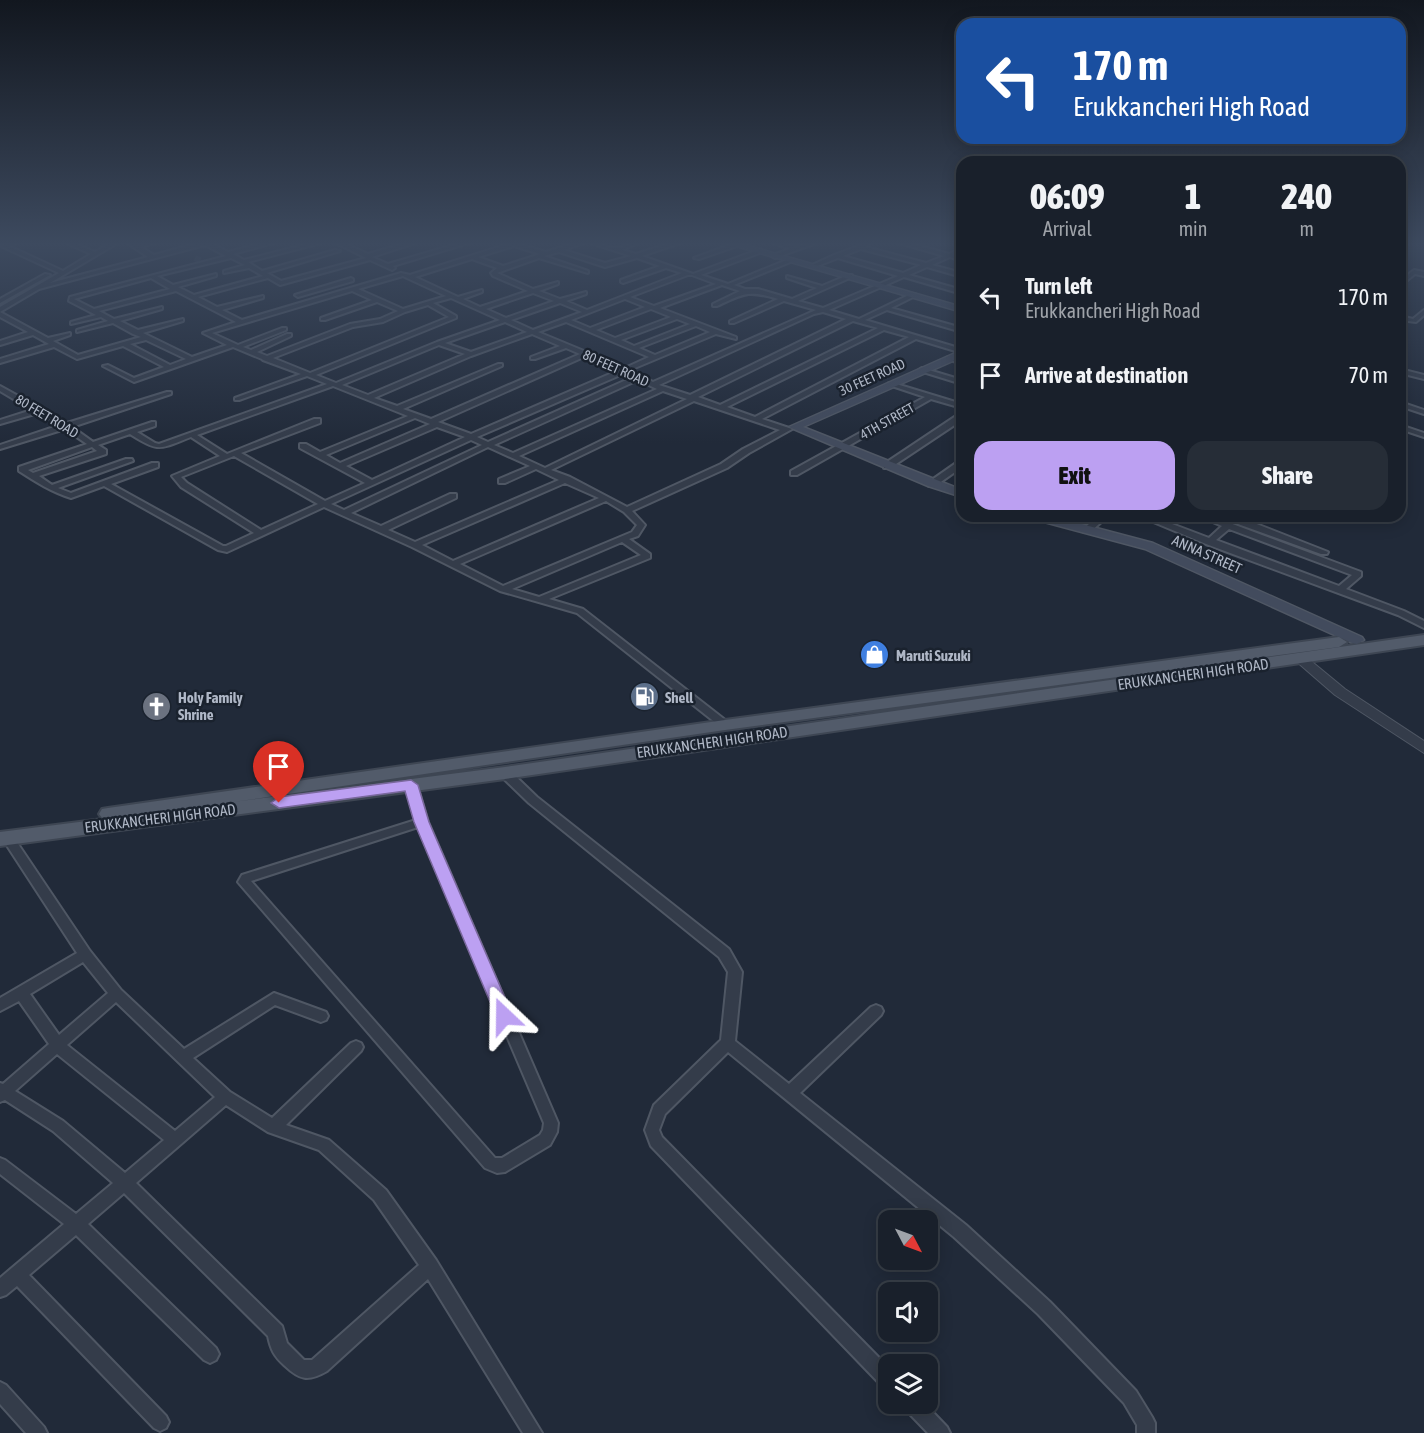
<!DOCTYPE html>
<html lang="en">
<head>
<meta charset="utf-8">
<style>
	:root { --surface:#19202b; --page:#262d37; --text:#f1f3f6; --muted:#9fa3a9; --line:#373e47; --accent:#bca0f2 }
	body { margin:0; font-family:"Asap Condensed",sans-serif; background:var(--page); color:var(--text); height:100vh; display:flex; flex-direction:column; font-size:22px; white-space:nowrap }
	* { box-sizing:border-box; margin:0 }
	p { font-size:20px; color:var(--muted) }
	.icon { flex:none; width:33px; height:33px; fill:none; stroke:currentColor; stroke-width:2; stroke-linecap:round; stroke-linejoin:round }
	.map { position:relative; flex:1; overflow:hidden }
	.sheet { position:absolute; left:956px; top:156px; width:450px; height:366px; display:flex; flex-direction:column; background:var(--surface); border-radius:18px; box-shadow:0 3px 15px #0003,0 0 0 2px var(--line) }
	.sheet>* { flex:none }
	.hud { position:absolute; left:956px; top:18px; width:450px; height:126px; border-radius:18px; box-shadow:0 3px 15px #0003,0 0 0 2px var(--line); background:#1a4fa0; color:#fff; overflow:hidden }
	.needle { width:39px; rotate:131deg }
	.fabs { position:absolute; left:878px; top:1210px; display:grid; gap:12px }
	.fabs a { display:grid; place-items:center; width:60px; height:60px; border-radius:12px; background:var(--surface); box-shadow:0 3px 15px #0003,0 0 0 2px var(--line); font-size:30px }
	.pin { position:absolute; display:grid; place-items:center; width:51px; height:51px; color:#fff; margin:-62px -26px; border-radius:50% 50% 50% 0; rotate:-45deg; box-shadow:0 0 6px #0007 }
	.pin .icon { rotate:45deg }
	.me { position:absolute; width:66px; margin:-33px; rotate:337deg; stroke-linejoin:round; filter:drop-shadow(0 0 4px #0008) }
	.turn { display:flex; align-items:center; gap:21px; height:126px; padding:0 18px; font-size:27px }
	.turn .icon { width:78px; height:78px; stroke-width:2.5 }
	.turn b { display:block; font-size:42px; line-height:51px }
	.eta { display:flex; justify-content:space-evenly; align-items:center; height:102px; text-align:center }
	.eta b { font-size:36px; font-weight:800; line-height:42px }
	.action { display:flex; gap:12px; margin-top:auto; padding:12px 18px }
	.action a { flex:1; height:69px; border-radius:18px; background:var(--accent); color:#111; font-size:24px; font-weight:800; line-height:69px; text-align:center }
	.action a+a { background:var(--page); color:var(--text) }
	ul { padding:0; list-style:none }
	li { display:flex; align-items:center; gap:18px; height:78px; padding:0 18px }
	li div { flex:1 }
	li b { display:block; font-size:22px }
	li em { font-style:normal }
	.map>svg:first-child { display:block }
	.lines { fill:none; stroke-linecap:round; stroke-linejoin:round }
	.stream { stroke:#344561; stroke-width:2 }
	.minor-tunnel { stroke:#363f4e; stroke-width:6; stroke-dasharray:6 3; stroke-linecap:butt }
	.minor-casing { stroke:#4f5764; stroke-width:4 }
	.tertiary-casing { stroke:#4f5764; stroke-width:2 }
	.secondary-casing { stroke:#4f5764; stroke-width:3 }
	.primary-casing { stroke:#3e4653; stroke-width:4 }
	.minor { fill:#343c4a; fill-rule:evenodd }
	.tertiary { fill:#343c4a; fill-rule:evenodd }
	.secondary { fill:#424b5d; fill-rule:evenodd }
	.primary { fill:#525b6a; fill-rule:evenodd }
	.route { fill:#bca0f2; stroke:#7a689d; stroke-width:1.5 }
	.labels { text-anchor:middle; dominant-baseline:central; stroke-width:5; stroke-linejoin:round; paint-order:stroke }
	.far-street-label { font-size:14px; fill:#afb7c6; stroke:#1a222e }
	.street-label { font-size:15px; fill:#afb7c6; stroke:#1a222e }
	.poi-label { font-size:15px; font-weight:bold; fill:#afb7c6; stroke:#1a222e; text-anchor:start }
</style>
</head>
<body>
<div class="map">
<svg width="1424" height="1433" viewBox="0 0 1424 1433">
	<rect width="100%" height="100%" fill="#212a39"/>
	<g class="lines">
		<path class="stream" d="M329,242L365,256
			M49,282L152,256
			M0,305L32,286L42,284"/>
		<path class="minor-tunnel" d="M195,258L204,262"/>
		<defs>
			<path id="minor" d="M9,242H18L9,246L63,271L91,254L64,242H72L95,252L112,242H119L50,283L148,257L126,242H133L138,245L148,242H158L141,247L154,255L202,242H212L211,243L228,252L267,242H277L233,254L244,260L315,242L321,243L248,262L262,271L335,250L340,251L267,273L281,281L366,258L334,242H342L368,254L409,242H418L372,257L388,264L463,242H472L393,266L395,268L392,270L370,260L280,285L268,278L198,297L217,307L263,296V298L222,310L242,320L401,273L410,275L514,242H523L519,244L546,252L577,242H586L564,250L605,263L631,256L588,242C598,242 608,249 617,248C625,247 632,242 641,242L622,250L636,254L674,242H683L642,256L693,274L760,249L763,251L762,252L701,275L728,284L789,259H793V261L734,285L745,289H758L792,299L817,288L787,278V276L822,286L848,275H852V277L798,301L823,308L898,276L838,258L815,267L810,266L834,255L866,243L869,245L866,247L926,263L944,256L896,242H906L949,254L962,248V252L954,255L962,257V261L950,257L932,265L962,273V277L927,267L909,275L962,290V294L904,277L829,310L859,319L911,294H915V296L891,308L962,328V332L887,310L865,320L962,349V353L916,339L762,419L792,429L749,453L727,468L632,511L645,525L638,536L629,539L650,554V558L549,599L583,609L729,723L730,725L729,727H721L577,613L500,591L412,547L324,507L227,552L218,550L104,486L71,498C52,492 36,482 19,471V467L87,444L65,429L0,449V445L60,425L38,413L0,424V420L32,410L0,391V386L67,423L167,392H171V394L72,427L93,442L152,422H155V426L137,432L155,443L159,444L327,384L307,376L239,400H235V398L301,374L263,360L262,359L233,347L134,382L103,366L108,365L134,378L164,367L123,346L77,359L54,347L0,363V359L49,344L33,335L0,345V341L28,332L0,317V312L48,338L70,333V335L53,341L78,355L141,337L133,334L113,323L77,332V330L108,321L101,317L71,324V322L96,315L69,301L70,297L226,256L205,245L39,289L0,312V307L59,273L1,246ZM514,246L540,254L503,266L478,257ZM861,249L921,265L903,273L843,256ZM559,252L605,267L637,258L660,266L621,280V282L623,283L666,268L682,273L587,310L566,301L586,294V292L560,299L539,291L558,284V282L533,289L497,273L539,258L588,273V271L544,256ZM231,258L245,265L224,271V273L249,268L263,276L194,295L178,287L216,276V274L173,285L157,276ZM472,259L497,268L491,273L493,276L528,291L480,307L463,299L482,292V290L458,297L415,277ZM688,275H692L716,284L654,306L630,297ZM403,276L407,278L446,296L403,309L358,289ZM151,278L170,289L94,309L74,299ZM722,285L740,291L713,304V306H717C745,293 748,290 778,299L730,321V323H734L784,301L816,310L653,382L630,370L716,334L736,339V337L660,308ZM176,291L236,322L203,333L227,345L192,357L143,333L183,321V319L138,330L120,321L162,309V307L114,319L99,311ZM352,291L372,300L321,318V320H325L377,302L398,311L380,319L350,324L267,356L257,352L291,336V334H287L251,350L243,347L286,330V328H282L238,345L212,333ZM533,293L554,301L506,318L486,309ZM451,298L500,320L437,342L336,383L316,375L456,318V316L433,303ZM625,299L645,307L590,328L571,320ZM560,303L582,312L533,330L511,320ZM428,305L449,317L310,373L273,358L353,327L383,322L405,312ZM651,309L671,317L615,338L596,330ZM823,312L846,319L690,395L659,385L814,314ZM677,319L690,324L634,346L621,340ZM853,321L878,328L720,405L698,397ZM505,322L527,332L471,352L445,343ZM566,322L649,357L625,368L538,332ZM696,326L710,332L655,355L639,348ZM884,330L909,337L755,417L727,407ZM532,334L560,346L531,357V359H535L566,348L580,354L431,419L403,409L502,366V364H498L397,406L374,398L471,356ZM146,340L186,359L170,365L130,344ZM439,345L465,354L368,395L342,385ZM586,356L619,370L471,434L438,422ZM625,373L633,377L488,442L477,437ZM638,380L657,389L513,453L494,445ZM333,386L408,416L320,452L306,444H300V448L365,483L325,501L241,453L320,423V419H314L227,454L197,435ZM663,391L687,399L545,468L519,456ZM694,401L780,430L743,449L721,464L627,507L570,477L551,470ZM415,418L430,424L340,463L326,455ZM437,427L465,437L372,480L346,466ZM130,434C160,453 159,449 191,437L220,456L172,476L181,487L254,533L226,546H223L111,484L158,467V463H152L71,493L58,488L133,461L132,459H126L52,485L39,476L106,454V450L98,445ZM471,440L482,445L344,510L331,504ZM92,447L97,451L33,473L28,470ZM488,447L530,466L499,479V483H505L536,469L559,480L415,542L388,530L456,498V494H450L381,526L351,513ZM234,456L318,504L261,530L187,483L181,477ZM565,483L599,498L453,561L422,545ZM606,501L624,512L637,525L632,532L503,586L460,564ZM622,542L641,555L539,597L512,589Z
				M771,242C779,242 785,245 792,246C800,248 810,242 819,242L775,258L772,256L773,255L790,249Z
				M1400,242H1404L1400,246Z
				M735,243L737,246L699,259L694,258Z
				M1414,270L1424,272V276L1415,274L1400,286V281Z
				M45,274L50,275L0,303V299Z
				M351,278L353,279V281L298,297L295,295Z
				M1424,310V315L1416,322L1400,320V316L1413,319Z
				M948,357L962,360V364L948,359Z
				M922,368L962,380V384L920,371L919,370Z
				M1400,369L1424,375V379L1400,373Z
				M889,383H893L962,404V408L931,399L797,475H791V471L925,397L889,385Z
				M1400,402L1424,410V414L1400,406Z
				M959,414H962V420L890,468H884V464Z
				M1400,425L1424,433V437L1400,429Z
				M959,461H962V467L935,486H929V482Z
				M1099,516H1108L1090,532H1084V528Z
				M1139,516H1151L1209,538L1222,526L1199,516H1211L1361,572V576L1346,589L1404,611L1424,621V628L1398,615L1206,544ZM1229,529L1352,575L1339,586L1216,540Z
				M1229,516H1236L1328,552L1327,554H1321L1238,524L1229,519Z
				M1305,516H1323C1319,520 1309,520 1305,516Z
				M505,769L509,770L537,797L729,949L742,972L735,1041L789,1084L871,1007L876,1005L881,1007L883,1011L881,1015L800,1093L966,1225L1050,1302L1136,1391L1152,1417L1155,1423V1433H1137V1425L1124,1403L1038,1314L954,1237L728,1052L665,1114L659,1130L662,1137L888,1367V1389L882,1386L651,1146L645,1130L654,1105L721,1040L728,972L719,957L529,803L501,776L499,773L501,770Z
				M411,781L415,782L417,785L428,822L558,1123L557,1132L550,1145L505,1172L497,1173L485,1168L238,882L242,875L416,820L405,785L407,782ZM418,827L544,1123L543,1130L540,1135L502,1158H495L251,881Z
				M8,834L12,835L90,951L121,990L184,1049L274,993L326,1012L328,1016L326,1020L321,1022L275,1005L193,1058L230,1092L272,1118L351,1043L356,1041L361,1043L363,1047L361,1051L286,1125L329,1140L386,1190L436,1260L542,1433H523L428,1279L327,1371C308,1382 300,1380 284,1365C274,1356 271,1350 268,1336L124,1193L88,1224L216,1348L219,1354L216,1360L210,1363L204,1360L76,1235L29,1275L166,1416L169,1422L166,1428L160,1431L154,1428L17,1286L6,1295L0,1297V1278L64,1224L0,1174V1158L5,1160L76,1214L113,1183L53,1131L5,1100L0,1102V1083L3,1084L49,1044L19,1001L0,1011V998L77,953L4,841L2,838L4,835ZM83,962L108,993L59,1035L30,994ZM116,1002L215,1097L175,1131L67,1045ZM57,1054L164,1140L125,1173L63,1121L15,1091ZM226,1105L268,1132L319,1150L374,1200L419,1265L312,1360H304L287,1343L282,1326L136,1183Z
				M0,1382L6,1385L44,1427L47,1433H26L0,1404Z
				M903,1404H925L947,1427L950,1433H928L906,1410Z"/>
			<path id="tertiary" d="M1301,655L1305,656L1345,689L1424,741V753L1335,695L1297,662L1295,659Z"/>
			<path id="secondary" d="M722,242H735L962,307V312Z
				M962,350V357L803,427L962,490V497L928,486L789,427Z
				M1031,516H1051L1153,543L1362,637L1364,640L1357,644L1352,643L1145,549L1033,519Z"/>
			<path id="primary" d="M1424,635V645L505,779L0,846V832L103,819L99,814L102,809L108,808L725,720L1339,637L1347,642L1339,647L725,730L233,802L505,767Z"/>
		</defs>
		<use href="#minor" class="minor-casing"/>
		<use href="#tertiary" class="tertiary-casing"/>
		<use href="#secondary" class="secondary-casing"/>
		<use href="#primary" class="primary-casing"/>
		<use href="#minor" class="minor"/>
		<use href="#tertiary" class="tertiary"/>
		<use href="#secondary" class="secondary"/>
		<use href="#primary" class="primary"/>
	</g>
	<linearGradient id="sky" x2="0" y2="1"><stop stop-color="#12171f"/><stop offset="0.55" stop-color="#3d4a5f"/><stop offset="1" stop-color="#3d4a5f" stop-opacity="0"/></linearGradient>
	<rect width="1424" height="443" fill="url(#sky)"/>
	<path class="route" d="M411,780L418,785L429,822L513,1016L511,1021L504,1023L498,1021L496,1016L414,822L405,791L279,808L271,803L279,797Z"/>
	<defs>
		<symbol id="shop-disc" viewBox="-11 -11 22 22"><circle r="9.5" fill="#3f7fe0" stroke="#1a222e"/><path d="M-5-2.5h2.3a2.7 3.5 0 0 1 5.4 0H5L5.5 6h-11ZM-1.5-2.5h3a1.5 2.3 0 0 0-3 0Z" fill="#fff"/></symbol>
		<symbol id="fuel-disc" viewBox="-11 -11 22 22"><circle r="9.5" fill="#5c6f8a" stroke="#1a222e"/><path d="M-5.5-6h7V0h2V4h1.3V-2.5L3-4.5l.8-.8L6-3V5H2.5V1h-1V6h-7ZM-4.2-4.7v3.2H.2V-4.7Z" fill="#fff"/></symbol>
		<symbol id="church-disc" viewBox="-11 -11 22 22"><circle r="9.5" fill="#6b7280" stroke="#1a222e"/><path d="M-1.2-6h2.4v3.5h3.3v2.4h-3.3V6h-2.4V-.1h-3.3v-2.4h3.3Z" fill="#fff"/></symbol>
	</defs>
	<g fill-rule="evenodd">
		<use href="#shop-disc" x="858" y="638" width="33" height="33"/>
		<use href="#fuel-disc" x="628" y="680" width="33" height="33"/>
		<use href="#church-disc" x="140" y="690" width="33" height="33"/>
	</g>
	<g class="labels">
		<g class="far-street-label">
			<text transform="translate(616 368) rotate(24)">80 FEET ROAD</text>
			<text transform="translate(872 377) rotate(-24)">30 FEET ROAD</text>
			<text transform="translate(47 416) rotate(31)">80 FEET ROAD</text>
			<text transform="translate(887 421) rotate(-29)">4TH STREET</text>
		</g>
		<g class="street-label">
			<text transform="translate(1207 554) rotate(24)">ANNA STREET</text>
			<text transform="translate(1193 674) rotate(-8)">ERUKKANCHERI HIGH ROAD</text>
			<text transform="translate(712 742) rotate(-8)">ERUKKANCHERI HIGH ROAD</text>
			<text transform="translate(160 818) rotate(-7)">ERUKKANCHERI HIGH ROAD</text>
		</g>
		<g class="poi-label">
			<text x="896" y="655">Maruti Suzuki</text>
			<text x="178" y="697">Holy Family<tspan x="178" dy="17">Shrine</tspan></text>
			<text x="665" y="697">Shell</text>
		</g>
	</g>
</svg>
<div class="fabs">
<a><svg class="needle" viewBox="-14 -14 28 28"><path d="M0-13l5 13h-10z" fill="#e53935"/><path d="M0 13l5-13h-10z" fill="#9fa3a9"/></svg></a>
<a><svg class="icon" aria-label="sound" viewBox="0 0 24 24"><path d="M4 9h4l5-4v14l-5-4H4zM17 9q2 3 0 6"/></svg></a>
<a><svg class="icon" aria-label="layers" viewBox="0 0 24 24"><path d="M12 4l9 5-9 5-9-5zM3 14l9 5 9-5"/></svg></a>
</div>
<div class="pin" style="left:279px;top:803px;background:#d93025"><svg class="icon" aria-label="arrive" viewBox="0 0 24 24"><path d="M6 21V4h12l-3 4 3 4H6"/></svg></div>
<svg class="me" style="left:504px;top:1016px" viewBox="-20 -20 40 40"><path d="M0-17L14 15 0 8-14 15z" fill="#bca0f2" stroke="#fff" stroke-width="4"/></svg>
<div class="hud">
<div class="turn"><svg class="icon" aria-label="left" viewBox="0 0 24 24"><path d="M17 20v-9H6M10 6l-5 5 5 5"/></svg><div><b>170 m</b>Erukkancheri High Road</div></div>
</div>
<section class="sheet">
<div class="eta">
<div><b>06:09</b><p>Arrival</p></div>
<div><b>1</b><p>min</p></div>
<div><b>240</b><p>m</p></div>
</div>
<ul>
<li><svg class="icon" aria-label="left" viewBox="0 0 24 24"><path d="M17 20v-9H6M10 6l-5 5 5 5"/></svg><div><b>Turn left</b><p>Erukkancheri High Road</p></div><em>170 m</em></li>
<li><svg class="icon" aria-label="arrive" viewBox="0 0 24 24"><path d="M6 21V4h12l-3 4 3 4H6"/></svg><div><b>Arrive at destination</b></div><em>70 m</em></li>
</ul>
<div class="action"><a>Exit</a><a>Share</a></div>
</section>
</div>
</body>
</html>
